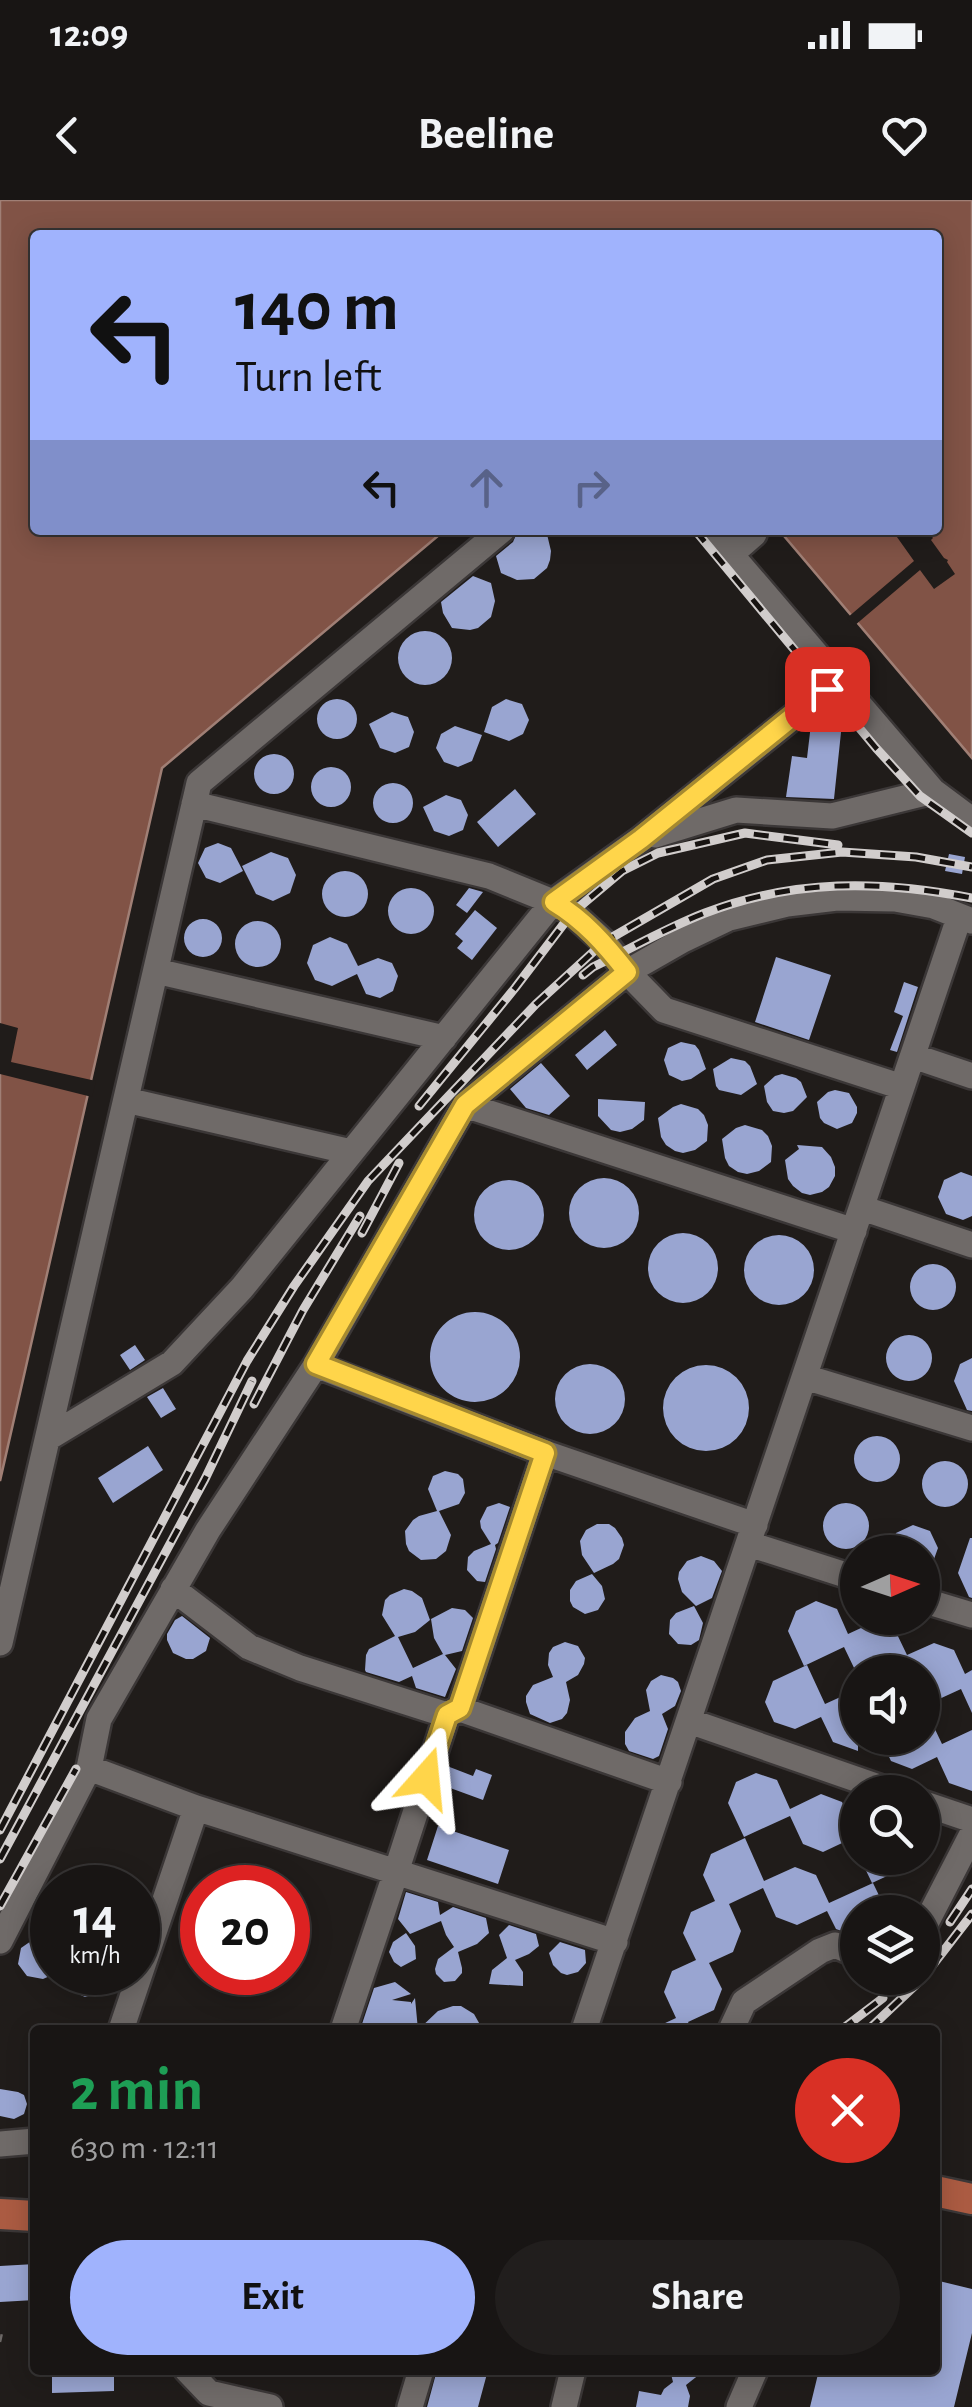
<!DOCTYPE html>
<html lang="en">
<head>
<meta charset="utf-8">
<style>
	:root { --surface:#181514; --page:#211e1d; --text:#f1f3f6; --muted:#9f9fa0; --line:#363434; --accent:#a0b3fd }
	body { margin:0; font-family:"Alegreya Sans",sans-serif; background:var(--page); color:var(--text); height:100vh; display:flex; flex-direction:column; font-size:38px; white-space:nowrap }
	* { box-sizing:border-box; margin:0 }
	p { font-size:32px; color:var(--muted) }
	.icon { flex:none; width:55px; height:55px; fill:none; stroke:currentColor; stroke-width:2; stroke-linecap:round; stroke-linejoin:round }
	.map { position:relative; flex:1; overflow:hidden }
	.drawer { position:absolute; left:30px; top:1825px; width:910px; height:350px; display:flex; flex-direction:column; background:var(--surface); border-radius:10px; box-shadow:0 5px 25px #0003,0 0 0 2px var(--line) }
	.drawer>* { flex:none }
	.banner { position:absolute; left:30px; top:30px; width:912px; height:305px; border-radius:10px; box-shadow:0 5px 25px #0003,0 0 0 2px var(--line); background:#a0b3fd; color:#111; overflow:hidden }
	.needle { width:65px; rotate:87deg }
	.controls { position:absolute; left:840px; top:1335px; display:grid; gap:20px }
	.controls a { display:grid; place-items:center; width:100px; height:100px; border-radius:50%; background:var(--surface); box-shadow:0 5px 25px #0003,0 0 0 2px var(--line); font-size:50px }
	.speed { position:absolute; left:30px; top:1665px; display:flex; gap:20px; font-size:50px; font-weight:700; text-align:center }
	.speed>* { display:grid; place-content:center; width:130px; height:130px; border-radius:50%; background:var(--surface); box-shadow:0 5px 25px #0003,0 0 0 2px var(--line); line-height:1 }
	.speed small { font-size:25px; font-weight:400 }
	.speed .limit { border:15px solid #d22; background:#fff; color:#111 }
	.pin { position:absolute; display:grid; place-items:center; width:85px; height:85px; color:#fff; margin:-42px; border-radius:20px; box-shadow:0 5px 15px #0006 }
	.me { position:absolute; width:110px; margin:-55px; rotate:18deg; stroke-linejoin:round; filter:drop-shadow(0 0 8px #0008) }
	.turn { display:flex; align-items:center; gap:35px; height:210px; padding:0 40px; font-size:45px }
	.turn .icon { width:130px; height:130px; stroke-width:2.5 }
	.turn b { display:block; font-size:70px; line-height:85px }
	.lanes { display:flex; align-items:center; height:95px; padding:0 40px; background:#0003; justify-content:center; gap:50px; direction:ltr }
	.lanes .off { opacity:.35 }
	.round { display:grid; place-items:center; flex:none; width:105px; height:105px; border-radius:52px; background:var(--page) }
	.head { display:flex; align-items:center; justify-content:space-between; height:170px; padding:0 40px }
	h1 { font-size:60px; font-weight:700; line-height:75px; color:#1e9e55 }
	.button { display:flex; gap:20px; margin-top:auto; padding:20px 40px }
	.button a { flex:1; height:115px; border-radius:60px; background:var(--accent); color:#111; font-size:40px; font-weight:700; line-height:115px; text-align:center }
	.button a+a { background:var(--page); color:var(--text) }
	.status { display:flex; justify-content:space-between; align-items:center; height:70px; padding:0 50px; background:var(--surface); direction:ltr }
	.status svg { height:28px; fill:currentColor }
	header { display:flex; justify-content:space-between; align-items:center; height:130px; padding:0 40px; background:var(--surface); font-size:45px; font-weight:700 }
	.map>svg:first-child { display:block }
	.water { fill:#815346; stroke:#a07f75; stroke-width:2.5 }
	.pier { fill:#201c1a }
	.building { fill:#99a5d1 }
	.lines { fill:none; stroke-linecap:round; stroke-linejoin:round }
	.minor-casing { stroke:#3b3737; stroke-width:30 }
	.major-casing { stroke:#3b3737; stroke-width:35 }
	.path { stroke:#6c6866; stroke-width:2.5; stroke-dasharray:8 8; stroke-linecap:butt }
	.minor { stroke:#6f6a68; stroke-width:25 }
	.major { stroke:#ab5b42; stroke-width:30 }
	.rail-casing { stroke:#d1cdcc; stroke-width:9 }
	.rail { stroke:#171311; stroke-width:5; stroke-dasharray:15; stroke-linecap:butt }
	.route-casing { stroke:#a68a30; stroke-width:25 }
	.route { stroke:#ffd54a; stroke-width:18 }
</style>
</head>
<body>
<div class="status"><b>12:09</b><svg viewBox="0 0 49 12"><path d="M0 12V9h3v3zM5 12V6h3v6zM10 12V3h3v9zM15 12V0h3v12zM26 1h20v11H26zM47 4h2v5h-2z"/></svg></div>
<header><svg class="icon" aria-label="back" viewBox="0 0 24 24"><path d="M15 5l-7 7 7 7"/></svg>Beeline<svg class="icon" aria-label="heart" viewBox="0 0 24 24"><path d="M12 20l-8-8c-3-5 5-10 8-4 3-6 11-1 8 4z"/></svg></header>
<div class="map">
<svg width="972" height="2207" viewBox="0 0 972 2207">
	<rect width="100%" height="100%" fill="#201c1a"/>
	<path class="water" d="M0,0H972V558L779,330H938V35H35V330H445L162,568L0,1281Z"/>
	<path class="pier" d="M892,330H927L933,338L931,340L944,358L948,360L947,362L955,374L934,389L920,370L854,426L847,418L914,361Z
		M0,823L18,828L11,862L96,881L92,897L0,874Z"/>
	<path class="building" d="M518,330H546L551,351L550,360L547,368L534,379L517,380L501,373L496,356L513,342Z
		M473,376L491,383L495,401L491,417L478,428L470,430L452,428L443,413L441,402Z
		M398 458a27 27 0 1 1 54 0a27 27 0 1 1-54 0Z
		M506,499L522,504L529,520L523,534L509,541L484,532L492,507Z
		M317 519a20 20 0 1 1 40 0a20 20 0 1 1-40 0Z
		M392,512L408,517L414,532L409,547L395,553L380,548L369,524Z
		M815,520L842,523L834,599L786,597L792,556L807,558L811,524Z
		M455,526L482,535L472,561L458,567L444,562L436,548L441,534Z
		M254 574a20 20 0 1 1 40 0a20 20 0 1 1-40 0Z
		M311 587a20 20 0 1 1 40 0a20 20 0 1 1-40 0Z
		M373 603a20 20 0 1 1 40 0a20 20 0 1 1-40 0Z
		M515,589L536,614L498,647L477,622Z
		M446,595L461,600L468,615L463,630L449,636L434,631L423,607Z
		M218,643L231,648L243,671L220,683L206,678L198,663L205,648Z
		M271,652L288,658L296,675L290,693L273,701L256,694L242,666Z
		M949,654L965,657L962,674L945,671Z
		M322 694a23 23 0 1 1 46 0a23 23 0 1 1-46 0Z
		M388 711a23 23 0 1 1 46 0a23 23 0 1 1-46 0Z
		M469,688L483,692L467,713L456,705Z
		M475,710L497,728L472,760L457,748L463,741L455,734Z
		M184 738a19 19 0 1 1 38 0a19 19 0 1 1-38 0Z
		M235 744a23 23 0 1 1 46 0a23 23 0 1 1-46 0Z
		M330,737L347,744L358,766L378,758L392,763L398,776L393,791L380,798L366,794L357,774L332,786L315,780L307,763L313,745Z
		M776,757L831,775L809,840L755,822Z
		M904,782L918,787L897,852L890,850L903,816L894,812Z
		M605,830L617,845L587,870L575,855Z
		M681,842L695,845L699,850L706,869L691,879L682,881L669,875L664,860L668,848Z
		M731,858L745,861L750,866L757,884L741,895L719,890L716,886L713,869Z
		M541,863L570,896L549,915L526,908L510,889Z
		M782,874L796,878L801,882L807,897L793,911L784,913L773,911L767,902L764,886L775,876Z
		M835,890L849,893L857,907V913L852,923L837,929L824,923L820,918L817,902L828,892Z
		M598,899L645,902L644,920L632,929L620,932L611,930L598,916Z
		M681,904L698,909L704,915L708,925L707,941L695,950L683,953L675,951L666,945L661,937L658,918L673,907Z
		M745,925L762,930L768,936L772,946L771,962L759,971L747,974L738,972L729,966L725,958L722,939L736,928Z
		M797,945L822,947L831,957L835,967V976L829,987L822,992L810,995L802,993L793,986L788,979L785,960L799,949Z
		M961,972L972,976V1016L963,1020L946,1014L938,997L944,980Z
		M569 1013a35 35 0 1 1 70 0a35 35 0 1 1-70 0Z
		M474 1015a35 35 0 1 1 70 0a35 35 0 1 1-70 0Z
		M648 1068a35 35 0 1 1 70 0a35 35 0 1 1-70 0Z
		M744 1070a35 35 0 1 1 70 0a35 35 0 1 1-70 0Z
		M910 1087a23 23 0 1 1 46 0a23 23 0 1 1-46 0Z
		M430 1157a45 45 0 1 1 90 0a45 45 0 1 1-90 0Z
		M886 1158a23 23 0 1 1 46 0a23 23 0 1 1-46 0Z
		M135,1145L145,1160L130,1170L120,1155Z
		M972,1158V1211L967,1210L954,1181L960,1164Z
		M555 1199a35 35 0 1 1 70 0a35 35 0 1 1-70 0Z
		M663 1208a43 43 0 1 1 86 0a43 43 0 1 1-86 0Z
		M163,1188L176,1209L161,1218L147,1197Z
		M854 1259a23 23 0 1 1 46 0a23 23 0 1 1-46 0Z
		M148,1246L163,1270L113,1303L98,1278Z
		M922 1284a23 23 0 1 1 46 0a23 23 0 1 1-46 0Z
		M445,1271L458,1274L463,1279L465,1293L459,1304L439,1311L451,1335L446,1351L436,1359L421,1360L409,1351L406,1344L405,1331L413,1320L419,1316L437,1311L428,1289L433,1276Z
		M823 1326a23 23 0 1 1 46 0a23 23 0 1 1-46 0Z
		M499,1303L510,1307L498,1343L495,1345L496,1349L485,1382L477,1381L467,1370L468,1357L474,1351L491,1344L481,1328L480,1321L487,1307Z
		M597,1324H609L615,1328L622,1338L624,1345L619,1359L613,1364L594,1373L582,1355L580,1341L586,1330Z
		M913,1325L930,1331L938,1348L925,1384H922V1352H889L896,1333Z
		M970,1338H972V1398L969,1397L958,1373Z
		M701,1356L714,1361L722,1371L712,1398L696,1406L682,1392L678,1379L679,1372L687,1361Z
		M592,1374L602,1386L605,1399L598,1410L585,1414L573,1407L570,1401V1390L576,1381Z
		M404,1389L412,1391L422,1398L430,1420L415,1432L398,1437L413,1468L443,1454L434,1438L431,1419L452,1408L465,1410L473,1418L462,1451L445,1455L456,1469L445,1497L416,1488L412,1476L399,1482L366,1472L365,1470L366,1455L369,1449L395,1436L382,1415L385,1400L390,1395Z
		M816,1401L837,1409L848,1434L874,1422L895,1430L907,1455L934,1443L954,1450L965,1474L972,1470V1513L961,1489L924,1506L942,1544L972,1530V1591L949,1583L937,1557L912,1569L891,1561L880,1538H922V1472H856L844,1447L804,1466L788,1431L796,1411Z
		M694,1406L703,1423L699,1440L691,1445L678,1444L669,1434L670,1420L676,1413Z
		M182,1416L210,1438L206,1451L193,1459H186L173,1453L167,1440V1434L175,1420Z
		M565,1442L578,1446L585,1458L584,1464L578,1475L566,1482L570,1500L567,1513L562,1519L550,1523L530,1514L526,1502V1496L533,1485L553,1477L548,1465L549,1453L553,1447Z
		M807,1465L825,1504L858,1489V1551L833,1542L821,1517L795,1529L774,1522L765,1502L773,1481Z
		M661,1475L673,1478L678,1482L681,1491L675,1506L662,1514L668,1529L659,1556L653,1559L629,1551L625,1544V1532L635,1518L650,1511L646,1490L651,1481Z
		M447,1566L473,1576L476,1569L492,1575L483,1600L442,1585Z
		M756,1573L777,1580L790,1609L821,1594L842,1602L857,1636L823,1652L803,1644L790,1616L744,1637L728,1603L736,1582Z
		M438,1626L509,1650L498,1684L427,1660Z
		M745,1638L764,1681L795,1667L816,1675L829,1703L873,1683L887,1712H858V1737L836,1729L827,1711L797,1725L776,1717L763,1688L729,1704L741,1731L733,1752L709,1763L722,1789L714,1810L688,1822L692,1830H650L676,1818L664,1792L672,1771L696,1760L683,1733L691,1712L715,1701L703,1675L711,1654Z
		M860,1658H926L872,1683Z
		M406,1692L438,1702L440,1715L453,1707L486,1718L489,1733L477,1744L458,1752L462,1768V1773L455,1781L444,1782L436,1774L435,1769L438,1759L454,1747L446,1735L441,1721L410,1734L398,1719Z
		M509,1725L536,1734L539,1746L529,1754L515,1760L523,1772V1786L489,1784L492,1770L507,1758L499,1735Z
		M406,1733L415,1746L416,1759L401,1767L394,1762L389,1752L393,1742Z
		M34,1739H52V1775L43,1779L27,1776L18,1764L21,1748Z
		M560,1742L585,1750L586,1763L578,1772L567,1775L561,1773L553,1765L549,1753Z
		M60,1772H110L106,1785L101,1792L85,1797L70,1790Z
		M395,1782L411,1794L392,1800L411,1802V1804L415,1798L418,1830L438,1811L453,1806H461L474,1814L483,1830H366L362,1824L374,1788Z
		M0,1889L18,1892L24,1895L27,1904L24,1914L14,1919L0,1916Z
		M35,2064V2100L0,2102V2066Z
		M935,2080L972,2089V2133L954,2207H810L819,2170H935Z
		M52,2170H114V2191L52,2193Z
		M437,2170H488L478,2207H427Z
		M670,2170H705L686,2185L690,2196L688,2207H636L639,2191L661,2195L664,2189L673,2182Z"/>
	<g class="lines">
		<defs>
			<path id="minor" d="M710,330L933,591L972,620
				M730,355L754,334
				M194,604L489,676L553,702L572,713L604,742L627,772L664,810L902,887
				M655,635L736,610L832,616L933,591
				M156,771L444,838
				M913,856L972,876
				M126,900L351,952
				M465,905L854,1031
				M862,1008L972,1045
				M316,1165L545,1253L755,1325
				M805,1177L972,1228
				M48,1238L172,1163L242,1088L553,702L641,639L839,480
				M749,1344L858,1379
				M173,1389L249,1447L300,1468L447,1515L396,1672L615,1742
				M922,1400L972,1415
				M0,1443L199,583L502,330
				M460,1509L545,1253
				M448,1514L460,1509L669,1582
				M689,1521L893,1592
				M89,1568L196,1608L121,1830
				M922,1603L972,1620
				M196,1608L396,1672L343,1830
				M922,1731L972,1634
				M0,1741L89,1568L99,1519L208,1330L316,1165L465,905L627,772L683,740L729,718L787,704L837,698L895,699L934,706L972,721
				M584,1830L959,718
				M731,1830L744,1802L820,1751L835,1745L858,1755
				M0,1944L35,1941
				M187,2170L209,2193L270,2207
				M410,2207L421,2170
				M564,2207L573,2170
				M739,2207L755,2170"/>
			<path id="major" d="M935,1991L972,1999
				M0,2014L35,2016"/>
		</defs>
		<use href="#minor" class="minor-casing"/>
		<use href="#major" class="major-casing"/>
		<path class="path" d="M0,2142L2,2133"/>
		<use href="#minor" class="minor"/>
		<use href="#major" class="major"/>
		<defs>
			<path id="rail" d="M695,330L876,548L920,596L972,633
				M583,775L593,767C630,749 666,728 705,713C794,679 880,680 972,698
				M419,906L515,788L572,713L622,671L658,653L745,633L838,645
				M362,1033L399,963
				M254,1204L303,1110L360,1016
				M0,1630L247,1161L294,1086L368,981L536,804L604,742L713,679L767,660L842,652L916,657L972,667
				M0,1659L205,1279L252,1181
				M0,1706L76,1569
				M950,1722L972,1689
				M841,1830L883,1798
				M868,1830L922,1779L972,1714"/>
		</defs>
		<use href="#rail" class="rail-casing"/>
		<use href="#rail" class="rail"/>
	</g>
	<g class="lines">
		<defs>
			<path id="route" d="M426,1578L447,1515L460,1508L545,1253L316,1164L465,905L627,772C605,744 584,720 554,702L641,639L827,489"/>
		</defs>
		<use href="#route" class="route-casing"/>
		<use href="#route" class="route"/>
	</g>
</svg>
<div class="controls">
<a><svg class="needle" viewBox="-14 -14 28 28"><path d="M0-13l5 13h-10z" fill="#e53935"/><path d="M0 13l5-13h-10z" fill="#9f9fa0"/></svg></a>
<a><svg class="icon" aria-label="sound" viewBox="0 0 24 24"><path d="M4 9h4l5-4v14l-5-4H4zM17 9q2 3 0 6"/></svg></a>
<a><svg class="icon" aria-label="search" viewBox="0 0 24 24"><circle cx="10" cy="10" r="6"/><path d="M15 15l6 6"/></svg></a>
<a><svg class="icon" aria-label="layers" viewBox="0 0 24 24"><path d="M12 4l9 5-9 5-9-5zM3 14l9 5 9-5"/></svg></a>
</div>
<div class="speed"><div>14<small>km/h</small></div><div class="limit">20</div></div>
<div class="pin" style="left:827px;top:489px;background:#d93025"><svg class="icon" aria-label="arrive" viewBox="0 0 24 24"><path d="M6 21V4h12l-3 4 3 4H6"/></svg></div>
<svg class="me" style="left:426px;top:1578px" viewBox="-20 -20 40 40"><path d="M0-17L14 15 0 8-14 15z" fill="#ffd54a" stroke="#fff" stroke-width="4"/></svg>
<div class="banner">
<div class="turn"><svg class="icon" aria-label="left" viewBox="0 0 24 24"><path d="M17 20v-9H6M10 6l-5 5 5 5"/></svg><div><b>140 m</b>Turn left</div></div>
<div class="lanes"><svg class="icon" aria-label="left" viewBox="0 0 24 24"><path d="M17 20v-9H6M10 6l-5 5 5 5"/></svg><svg class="icon off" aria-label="ahead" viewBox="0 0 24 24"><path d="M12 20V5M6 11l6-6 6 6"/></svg><svg class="icon off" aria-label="right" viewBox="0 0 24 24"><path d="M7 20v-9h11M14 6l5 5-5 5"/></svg></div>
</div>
<section class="drawer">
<div class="head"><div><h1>2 min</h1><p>630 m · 12:11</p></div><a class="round" style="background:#d93025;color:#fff"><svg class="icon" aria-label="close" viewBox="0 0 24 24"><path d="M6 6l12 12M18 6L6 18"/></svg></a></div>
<div class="button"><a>Exit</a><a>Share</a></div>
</section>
</div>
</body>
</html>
